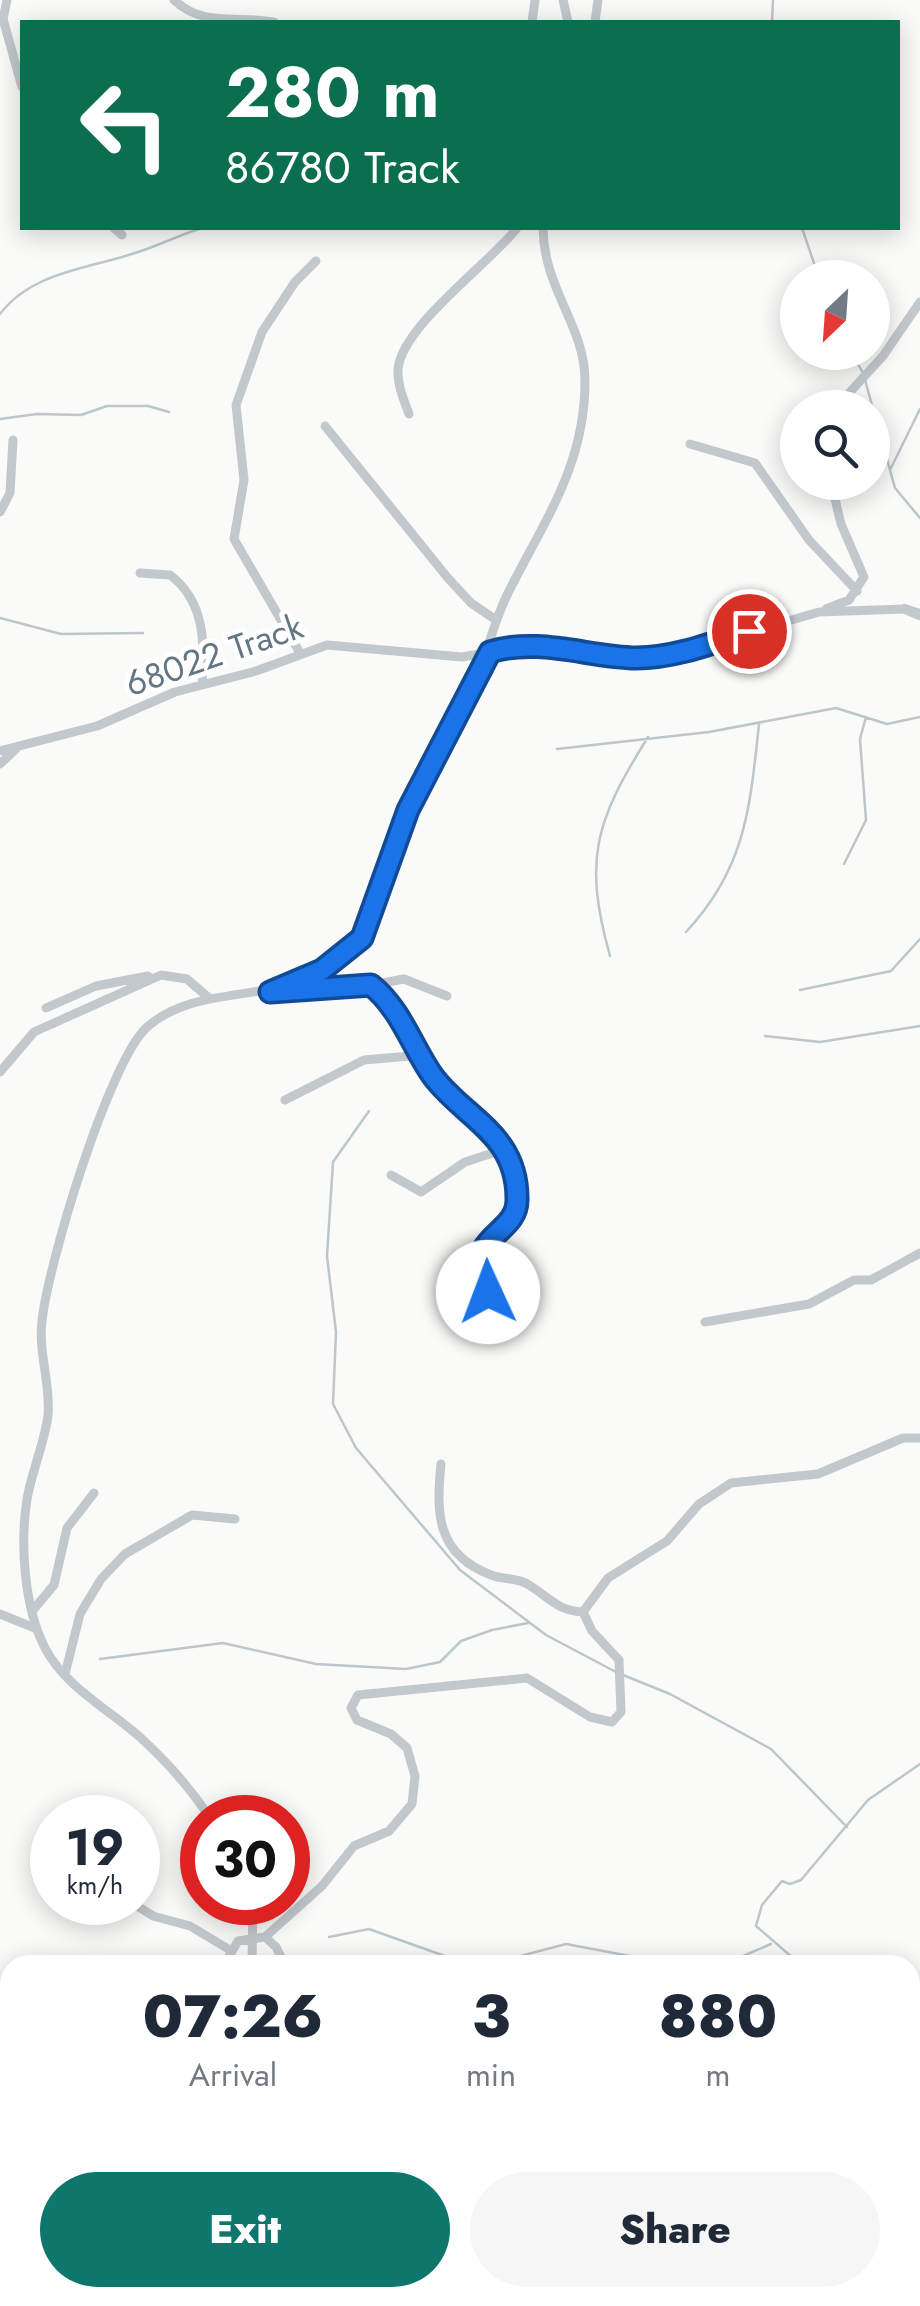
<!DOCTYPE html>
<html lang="en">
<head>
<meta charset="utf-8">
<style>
	:root { --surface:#fff; --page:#f6f6f7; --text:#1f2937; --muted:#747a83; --accent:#0f766e }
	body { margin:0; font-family:Jost,sans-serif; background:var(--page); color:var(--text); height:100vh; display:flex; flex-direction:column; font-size:38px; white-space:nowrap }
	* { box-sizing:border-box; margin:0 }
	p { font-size:32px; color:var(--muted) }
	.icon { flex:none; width:55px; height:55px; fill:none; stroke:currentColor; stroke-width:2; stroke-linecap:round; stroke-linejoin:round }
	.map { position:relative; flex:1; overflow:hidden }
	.panel { position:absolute; left:0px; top:1955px; width:920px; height:352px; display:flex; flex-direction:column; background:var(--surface); border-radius:30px 30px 0 0; box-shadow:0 5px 25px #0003 }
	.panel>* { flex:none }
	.hud { position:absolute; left:20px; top:20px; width:880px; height:210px; border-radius:0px; box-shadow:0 5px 25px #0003; background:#0b6e4f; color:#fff; overflow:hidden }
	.needle { width:65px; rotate:205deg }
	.buttons { position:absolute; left:780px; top:260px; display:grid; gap:20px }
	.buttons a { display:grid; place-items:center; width:110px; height:110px; border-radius:50%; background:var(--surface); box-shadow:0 5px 25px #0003; font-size:50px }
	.speed { position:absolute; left:30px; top:1795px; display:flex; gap:20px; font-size:50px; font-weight:700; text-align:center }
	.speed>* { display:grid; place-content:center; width:130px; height:130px; border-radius:50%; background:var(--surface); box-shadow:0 5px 25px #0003; line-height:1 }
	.speed small { font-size:25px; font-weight:400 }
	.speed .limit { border:15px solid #d22; background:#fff; color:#111 }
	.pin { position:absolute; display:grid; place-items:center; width:85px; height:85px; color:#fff; margin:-42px; border:5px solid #fff; border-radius:50%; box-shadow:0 2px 10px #0007 }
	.me { position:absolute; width:110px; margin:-55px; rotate:358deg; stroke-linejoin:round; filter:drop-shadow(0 0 8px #0008) }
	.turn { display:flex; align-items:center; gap:35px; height:210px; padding:0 40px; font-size:45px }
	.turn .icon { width:130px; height:130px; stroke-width:2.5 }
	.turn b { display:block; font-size:70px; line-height:85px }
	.eta { display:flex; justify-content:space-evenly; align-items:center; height:170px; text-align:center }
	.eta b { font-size:60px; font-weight:800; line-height:70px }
	.action { display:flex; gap:20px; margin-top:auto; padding:20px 40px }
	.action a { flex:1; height:115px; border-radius:60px; background:var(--accent); color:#fff; font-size:40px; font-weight:800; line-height:115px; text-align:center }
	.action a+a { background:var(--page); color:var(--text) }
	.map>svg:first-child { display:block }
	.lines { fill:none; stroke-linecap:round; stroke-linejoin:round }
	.stream { stroke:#bbc7cb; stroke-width:2.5 }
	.minor { stroke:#c3c8cc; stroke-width:9 }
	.route-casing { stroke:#114b97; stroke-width:25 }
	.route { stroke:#1a73e8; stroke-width:18 }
	.labels { text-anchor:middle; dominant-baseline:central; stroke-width:10; stroke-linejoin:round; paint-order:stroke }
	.street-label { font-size:35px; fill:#657683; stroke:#fff }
</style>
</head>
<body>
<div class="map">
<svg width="920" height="2306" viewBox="0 0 920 2306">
	<rect width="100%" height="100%" fill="#fafaf8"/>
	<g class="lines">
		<path class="stream" d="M772,22L773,0
			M802,228L819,278
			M0,314C32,272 87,269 135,253C158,246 179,235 202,228
			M851,352L863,373
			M865,380L895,488L920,518
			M0,419L37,414L81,415L107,406H148L169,412
			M890,470L920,409
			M904,605L920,610
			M0,618L61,634L143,633
			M557,749L709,732L836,708L887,724L920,717
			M844,864L866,820L860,739L866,717
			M686,932C746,868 750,807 759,724
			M610,956C583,859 595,822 648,737
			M800,990L891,971L920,939
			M765,1036L820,1042L920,1026
			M369,1111L333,1162L327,1256L336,1332L333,1404L356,1448L460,1570L546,1635L616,1672
			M100,1659L223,1643L316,1664L406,1669L440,1662L461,1641L492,1630L528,1623
			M623,1675L670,1694L771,1749L847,1827
			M329,1937L369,1929L470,1965
			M486,1965L566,1944L678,1965
			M722,1965L771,1944
			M801,1965L756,1926L762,1905L782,1881L790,1884L801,1880L868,1800L920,1764
			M910,2001L920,2004"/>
		<path class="minor" d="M7,0L3,19L22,87
			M174,0C204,28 236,15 274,22
			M563,0L568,22
			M532,22L535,0
			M595,22L598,0
			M114,228L122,235
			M846,408L850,392L883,356L920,302
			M409,414C404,400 397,385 398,369C402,326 489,264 517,228
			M325,426L447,577L471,603L496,620
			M690,444L755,463L809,540L857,591
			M0,512L10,493L13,440
			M140,573L170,575C205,601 205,644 202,684
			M826,609L849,600L864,577L841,524L831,482
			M300,653L234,539L244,480L236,405L262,332L295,282L316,261
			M0,751L97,726L175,692L256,671L327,645L462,657L525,646L639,658L692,649L819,612L904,609L920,616
			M0,764L16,749
			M371,985L404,979L447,996
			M282,992L371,985C400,1007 412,1046 433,1075C463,1118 518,1132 517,1200C517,1224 493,1231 483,1249L488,1292
			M46,1008L96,986L148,976
			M0,1072L34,1032L161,975L187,979L210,999
			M285,1100L364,1060L422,1055
			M391,1175L421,1192L465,1162L502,1150
			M705,1322L809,1304L854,1280H871L920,1253
			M441,1464C436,1513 436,1554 491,1575C503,1580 517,1577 529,1585C550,1598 556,1610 583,1612
			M33,1610L54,1585L67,1528L94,1493
			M0,1614L37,1629
			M65,1674L80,1614L101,1579L125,1554L192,1515L235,1519
			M210,1818C191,1789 167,1762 142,1739C110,1710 65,1687 45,1648C24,1607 20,1544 27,1499C32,1471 44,1444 48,1416C51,1384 38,1353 42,1321C48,1264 108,1065 146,1028C204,975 304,1014 361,940C389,903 392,848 410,806C427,765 455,730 473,689C487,656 492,625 508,593C544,521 585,466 585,381C585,325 544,291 543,228
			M131,1902L153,1916L190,1926L230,1950
			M265,1937L276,1947L285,1965
			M224,1965L238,1941L265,1937L322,1886L354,1846L389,1831L412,1804L415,1776L407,1748L391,1734L357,1720L351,1708L358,1695L527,1678L590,1717L612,1722L621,1712L619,1660L592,1631L583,1612L608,1578L667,1541L699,1504L731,1483L818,1474L903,1438H920
			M252,1965L253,1902
			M910,2271L920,2270
			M0,2276L10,2264
			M237,2298L240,2306
			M553,2298L560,2306
			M732,2298L760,2304L784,2298
			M865,2306V2298"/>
	</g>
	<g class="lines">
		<defs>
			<path id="route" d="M488,1292L483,1250C493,1231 517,1224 517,1200C518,1133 463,1118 432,1075C412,1046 400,1008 371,985L270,992L322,970L362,938L408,810L490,652C538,637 588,657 636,658C675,658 713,643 749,631"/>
		</defs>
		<use href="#route" class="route-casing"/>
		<use href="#route" class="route"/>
	</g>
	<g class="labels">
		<g class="street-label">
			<text transform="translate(214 655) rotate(-19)">68022 Track</text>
		</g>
	</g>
</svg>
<div class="buttons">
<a><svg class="needle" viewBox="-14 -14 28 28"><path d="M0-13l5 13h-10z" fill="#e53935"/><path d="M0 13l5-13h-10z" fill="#747a83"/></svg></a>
<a><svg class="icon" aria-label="search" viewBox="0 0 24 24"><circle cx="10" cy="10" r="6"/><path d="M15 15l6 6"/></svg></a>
</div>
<div class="speed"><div>19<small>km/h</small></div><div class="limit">30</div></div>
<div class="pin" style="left:749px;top:631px;background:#d93025"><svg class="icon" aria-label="arrive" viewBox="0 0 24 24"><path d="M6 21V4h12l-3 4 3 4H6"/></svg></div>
<svg class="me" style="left:488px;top:1292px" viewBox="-20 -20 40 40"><circle r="19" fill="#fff"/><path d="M0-13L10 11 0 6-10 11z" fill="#1a73e8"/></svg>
<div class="hud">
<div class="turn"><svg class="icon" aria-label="left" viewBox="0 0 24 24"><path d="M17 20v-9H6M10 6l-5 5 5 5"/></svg><div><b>280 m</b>86780 Track</div></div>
</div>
<section class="panel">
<div class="eta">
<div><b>07:26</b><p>Arrival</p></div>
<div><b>3</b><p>min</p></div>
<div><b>880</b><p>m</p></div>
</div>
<div class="action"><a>Exit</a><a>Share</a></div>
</section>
</div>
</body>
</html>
